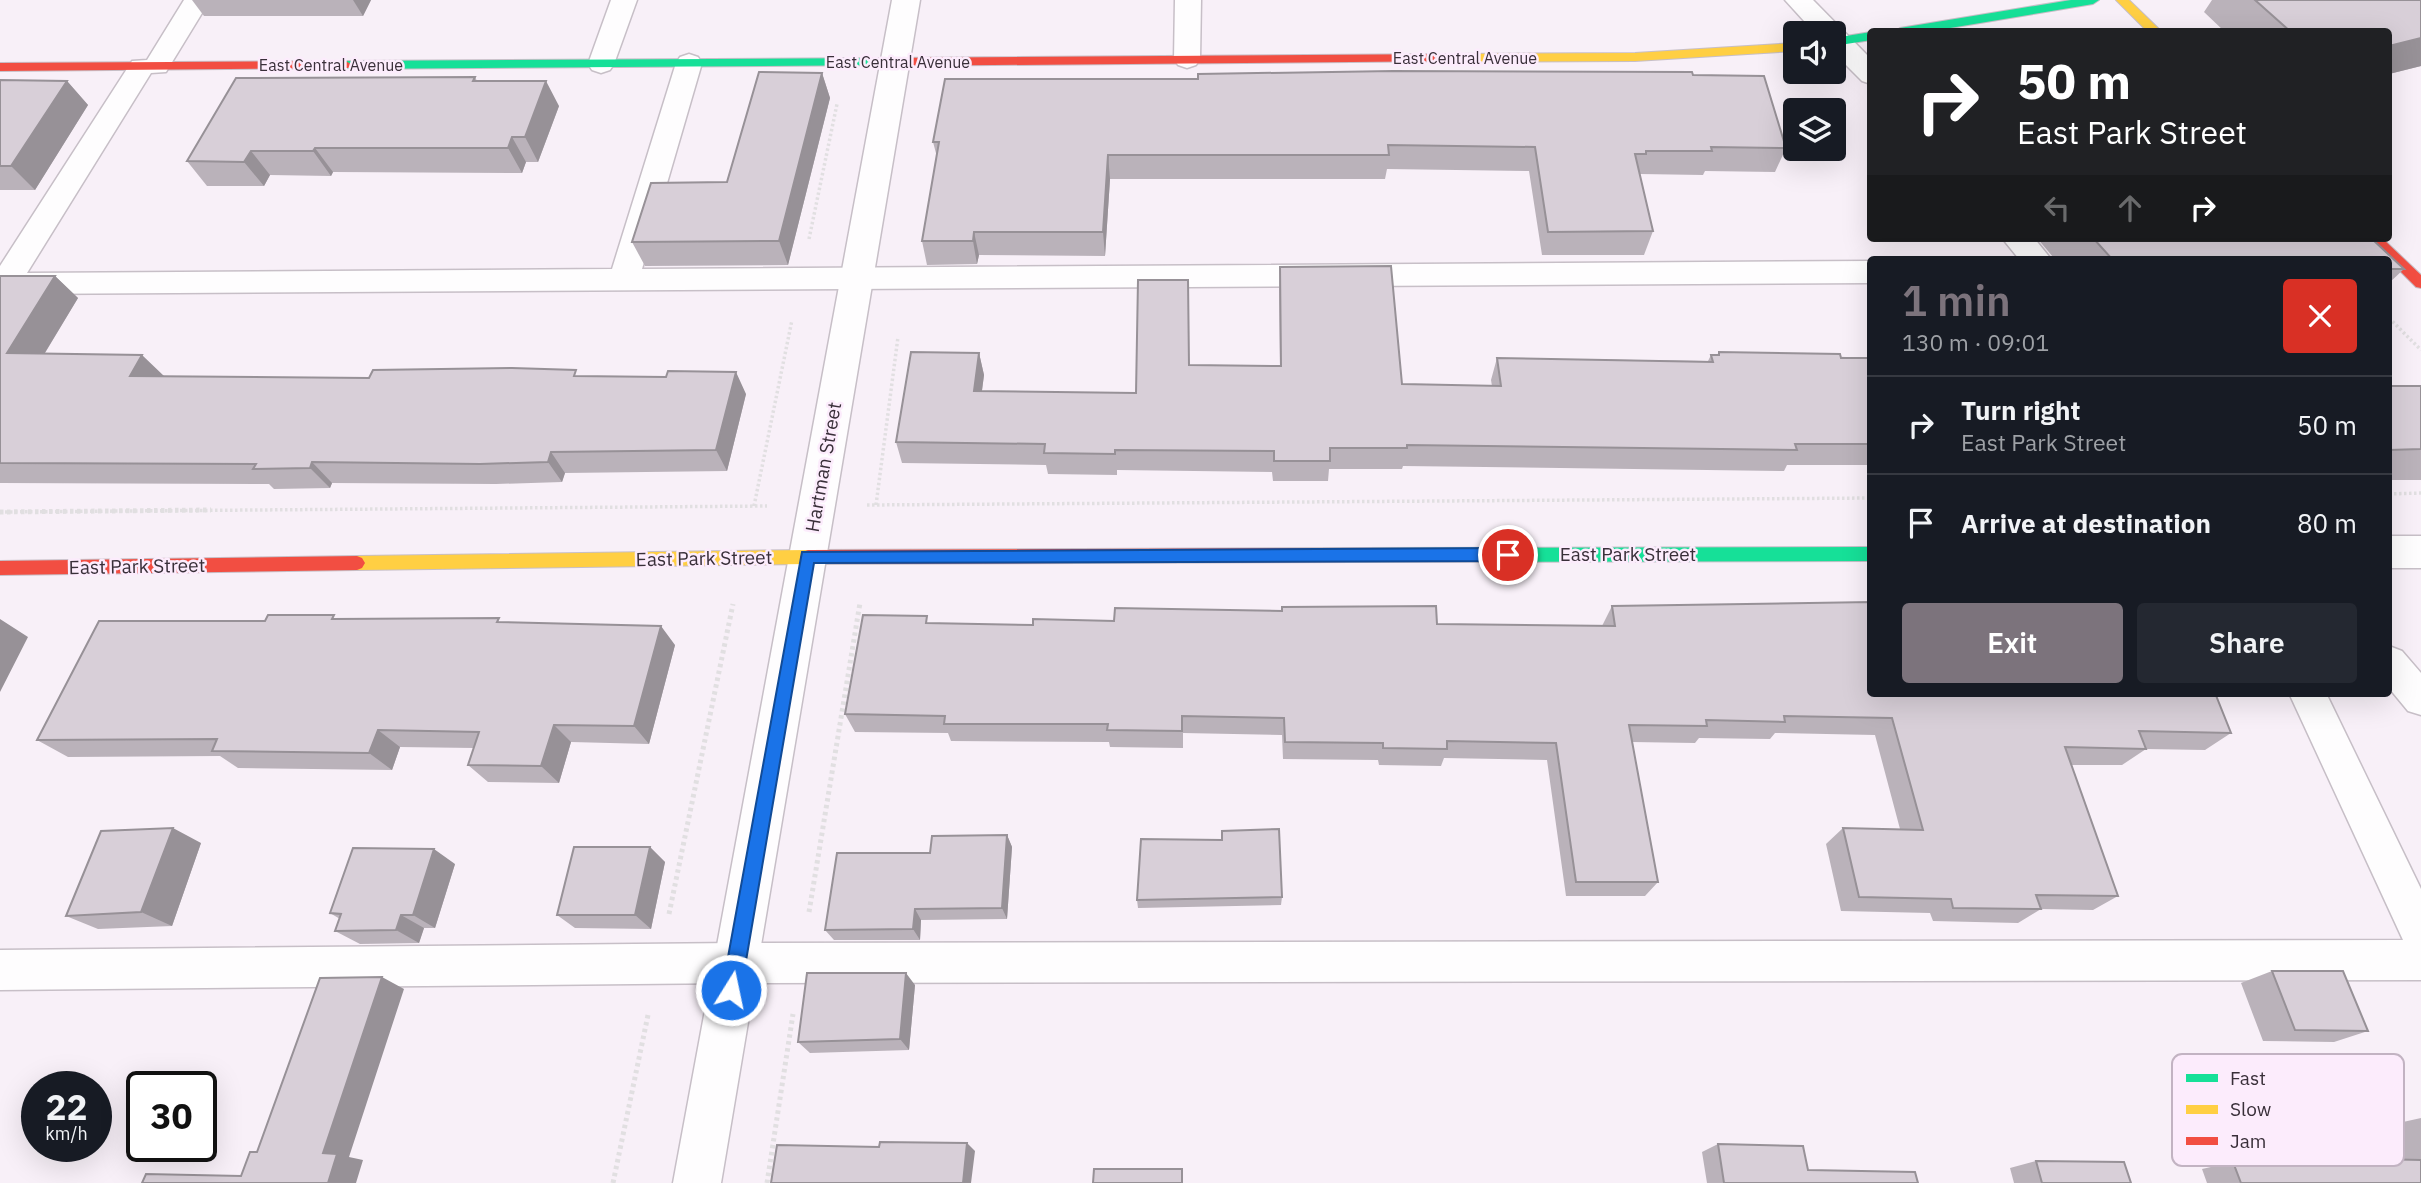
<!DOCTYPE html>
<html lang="en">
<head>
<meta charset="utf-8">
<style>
	:root { --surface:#171b24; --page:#242831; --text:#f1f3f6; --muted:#9ea1a6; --line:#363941; --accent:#7c737c }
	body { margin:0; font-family:"IBM Plex Sans",sans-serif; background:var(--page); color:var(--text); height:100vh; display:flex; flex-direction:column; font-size:26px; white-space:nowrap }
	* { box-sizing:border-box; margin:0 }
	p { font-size:23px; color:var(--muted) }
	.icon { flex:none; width:38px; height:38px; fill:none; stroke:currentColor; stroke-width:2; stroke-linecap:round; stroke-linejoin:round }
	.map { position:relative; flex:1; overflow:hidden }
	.details { position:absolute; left:1867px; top:256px; width:525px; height:441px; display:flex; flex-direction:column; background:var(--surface); border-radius:7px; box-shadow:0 7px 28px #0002 }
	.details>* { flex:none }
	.top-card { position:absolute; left:1867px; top:28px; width:525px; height:214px; border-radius:7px; box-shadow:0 7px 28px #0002; background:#202124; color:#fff; overflow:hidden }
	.buttons { position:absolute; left:1783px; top:21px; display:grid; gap:14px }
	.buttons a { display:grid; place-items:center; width:63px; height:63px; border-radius:7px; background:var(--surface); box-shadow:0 7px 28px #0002; font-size:35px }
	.speed { position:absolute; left:21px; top:1071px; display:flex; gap:14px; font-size:35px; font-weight:700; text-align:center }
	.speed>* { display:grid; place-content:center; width:91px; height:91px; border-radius:50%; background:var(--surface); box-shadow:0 7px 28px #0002; line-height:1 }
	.speed small { font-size:18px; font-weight:400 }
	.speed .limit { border:4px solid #111; border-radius:10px; background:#fff; color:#111 }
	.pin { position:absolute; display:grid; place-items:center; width:60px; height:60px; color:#fff; margin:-30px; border:4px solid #fff; border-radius:50%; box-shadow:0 2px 7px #0007 }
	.me { position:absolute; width:77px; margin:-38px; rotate:10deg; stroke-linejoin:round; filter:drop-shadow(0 0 5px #0008) }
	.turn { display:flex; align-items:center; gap:24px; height:147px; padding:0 35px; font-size:32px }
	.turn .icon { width:91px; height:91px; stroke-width:2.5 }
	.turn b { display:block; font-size:49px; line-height:60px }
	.lanes { display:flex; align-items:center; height:66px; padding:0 35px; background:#0003; justify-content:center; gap:35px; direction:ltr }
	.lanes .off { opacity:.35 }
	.round { display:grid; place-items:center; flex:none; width:74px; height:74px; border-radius:7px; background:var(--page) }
	.headline { display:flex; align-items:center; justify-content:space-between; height:119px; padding:0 35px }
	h1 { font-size:42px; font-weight:600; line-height:52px; color:var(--accent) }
	.action { display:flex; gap:14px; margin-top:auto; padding:14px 35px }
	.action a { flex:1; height:80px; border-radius:7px; background:var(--accent); color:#fff; font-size:28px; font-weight:600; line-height:80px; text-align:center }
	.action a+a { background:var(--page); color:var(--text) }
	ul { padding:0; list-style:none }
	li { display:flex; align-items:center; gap:21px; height:98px; padding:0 35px; border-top:2px solid var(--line) }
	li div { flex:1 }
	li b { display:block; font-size:26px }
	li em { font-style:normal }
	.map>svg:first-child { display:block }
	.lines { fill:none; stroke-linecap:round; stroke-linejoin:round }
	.lane-casing { stroke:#c7bfc7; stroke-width:3 }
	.street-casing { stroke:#c7bfc7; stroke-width:3 }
	.fast-casing { stroke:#c7bfc7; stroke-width:2 }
	.slow-casing { stroke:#c7bfc7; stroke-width:2 }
	.jam-casing { stroke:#c7bfc7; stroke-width:2 }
	.path-far1 { stroke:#e1dfe1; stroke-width:3.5; stroke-dasharray:2.5 2.5; stroke-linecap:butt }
	.path { stroke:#e1dfe1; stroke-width:5; stroke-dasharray:3.5 3.5; stroke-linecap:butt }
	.lane { fill:#fefdfe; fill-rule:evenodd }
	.street { fill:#fefdfe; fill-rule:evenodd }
	.fast { fill:#16e098; fill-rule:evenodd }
	.slow { fill:#ffcf43; fill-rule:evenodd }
	.jam { fill:#f24e42; fill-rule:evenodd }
	.wall { fill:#bab2ba }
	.shaded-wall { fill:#979197 }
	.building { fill:#d8cfd8; stroke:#979197; stroke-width:2 }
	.route { fill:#1a73e8; stroke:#114b97; stroke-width:2 }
	.labels { text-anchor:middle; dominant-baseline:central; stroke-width:5; stroke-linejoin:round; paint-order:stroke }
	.far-street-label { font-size:16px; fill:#392f39; stroke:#fcecfc }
	.street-label { font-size:19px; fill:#392f39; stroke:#fcecfc }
	.key { fill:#fcecfc; stroke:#c2b3c2; stroke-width:2 }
	.key-label { font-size:19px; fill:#392f39 }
</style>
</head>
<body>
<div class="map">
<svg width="2421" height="1183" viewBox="0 0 2421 1183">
	<rect width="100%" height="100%" fill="#f8f0f8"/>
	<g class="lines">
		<defs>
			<path id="lane" d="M184,0H210L166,72L151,73L27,273L612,269L676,63L680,57L689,54L698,57L702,63L642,269L1871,261V283L14,294L11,299L0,302V266L132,61L147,60Z
				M611,0H637L614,64L610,70L601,73L592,70L588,64Z
				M1175,0H1201L1200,59L1196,65L1187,68L1178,65L1174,59Z
				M1785,0H1813L1871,59V84L1862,81L1834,53V33H1815Z
				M2002,238H2034L2051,259H2019Z
				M2389,646L2402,651L2421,673V715L2408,711L2389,688Z
				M2289,693H2326L2421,889V980L736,983L0,990V950L736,943L2403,940Z"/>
			<path id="street" d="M892,0H920L721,1183H673Z
				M2389,536H2421V568H2389Z"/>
			<path id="fast" d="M2071,0H2099L2093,4L1926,32H1894L1900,28Z
				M1871,32V40L1834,46V38Z
				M889,58L893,59V65L346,69L340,65L346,61Z
				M1871,547V561L1354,562L1349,560L1346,555L1349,550L1354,548Z"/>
			<path id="slow" d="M2116,0H2129L2162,32H2148Z
				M1796,43V51L1635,61L1456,62L1450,58L1456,54L1635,53Z
				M808,550L813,552L816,557L813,562L808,564L357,570L352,568L349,563L352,558L357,556Z"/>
			<path id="jam" d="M1456,54L1460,55V61L889,66L883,62L889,58Z
				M346,61L352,65L350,68L0,71V63Z
				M2367,238H2382L2421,275V288L2416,287Z
				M1354,548L1359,550L1362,555L1359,560L1354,562L808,564L803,562L800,557L803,552L808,550Z
				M357,556L362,558L365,563L362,568L357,570L0,575V561Z"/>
		</defs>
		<use href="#lane" class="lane-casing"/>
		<use href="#street" class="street-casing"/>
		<use href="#fast" class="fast-casing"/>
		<use href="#slow" class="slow-casing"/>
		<use href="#jam" class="jam-casing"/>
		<path class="path-far1" d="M809,239L837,104
			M2389,318L2421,350
			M2389,494L2421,493
			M867,505L1871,498
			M876,505L898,337
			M754,506L792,320
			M0,512L767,506"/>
		<path class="path" d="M0,512L211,510
			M809,912L860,603
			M669,914L733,604
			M613,1183L648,1015
			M767,1183L793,1014"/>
		<use href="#lane" class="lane"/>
		<use href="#street" class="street"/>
		<use href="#fast" class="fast"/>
		<use href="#slow" class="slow"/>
		<use href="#jam" class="jam"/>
	</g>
	<path class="wall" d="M192,0H371L363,16H204Z
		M2212,0H2421V66L2389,74V32H2225L2204,12Z
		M822,73L830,98L788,265L645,266L632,242L727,182Z
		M1693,75L1786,148L1775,172L1705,171L1703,175L1640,174L1653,231L1644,255H1542L1529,171L1387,169L1385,179H1110L1105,256L979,255L977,264L927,265L922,241L937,157L933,142L1198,79Z
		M475,77L477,81L559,106L538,162H526L522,173L333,172L331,176L270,175L264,186H207L187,161Z
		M0,80L67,81L88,105L35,190H0Z
		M2037,238H2371L2404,269L2389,283V259H2052L2053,257Z
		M1280,267L1402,384L1492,386L1491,380L1497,358L1708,361L1711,355H1717L1719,352L1871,358V465H1787L1784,471L1403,466L1402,469H1329L1328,481H1273L1272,472L1117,470V475L1048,474L1046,465L902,463L896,442L979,353L984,375L982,391L1136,393L1189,365L1280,366L1279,290Z
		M0,276H55L78,298L45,353L164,376L369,378L580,376L746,394L727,471L565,473L562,482L496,484L332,483L330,488L274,489L269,484L0,483Z
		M2389,386H2421V480H2389Z
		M1612,606L1871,693L2231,733L2205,750L2146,749L2122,765H2071L2118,896L2093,910L2041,909L2018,923L1933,921L1930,913L1841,911L1826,844L1843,828L1900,829L1875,735L1775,733L1770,739L1699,738L1695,743L1632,742L1658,882L1645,896H1566L1547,760L1444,758L1441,766L1379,765L1378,760L1283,759L1282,735L1183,733V748L1110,747L1109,742L951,741L948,733L855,732L845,714L929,623L1033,625L1114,621L1602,626Z
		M339,619L502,622L675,645L649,744L571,742L559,783L488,782L468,765L474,748L400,747L392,770L238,768L220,756L68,757L37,740L265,621Z
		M1007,835L1012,847L1007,919L921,920L920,940H834L825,930L930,853Z
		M201,843L172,926L98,929L66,916Z
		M650,847L665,862L651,929L575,928L557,915Z
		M455,864L435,928H424L419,943L360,944L335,931L340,919L330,913Z
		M1282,897L1281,905L1138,908L1137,900Z
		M2272,971L2368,1031L2334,1042L2263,1041L2241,983Z
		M915,985L909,1050L810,1053L798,1042Z
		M2421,1118V1183H2207L2202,1169L2233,1162L2309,1163L2333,1158L2399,1159L2385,1126Z
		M1718,1144L1808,1170L1918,1183H1707L1702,1152Z
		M2036,1161L2131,1183H2014L2010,1168Z"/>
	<path class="shaded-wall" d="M353,0H371L363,16Z
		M2421,38V66L2389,74V46Z
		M822,73L830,98L788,265L779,241Z
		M67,81L88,105L35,190L11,166Z
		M546,81L559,106L538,162L525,137Z
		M512,137L526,162L522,173L508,148Z
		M315,148L333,172L331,176L313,151Z
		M251,151L270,175L264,186L244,162Z
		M1108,155L1110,179L1105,256L1103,232Z
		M974,232L979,255L977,264L973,241Z
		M55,276L78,298L32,374L7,353Z
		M979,353L984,375L979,412L974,391Z
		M142,355L164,376H130Z
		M736,372L746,394L727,471L716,450Z
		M551,452L565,473L562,482L548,462Z
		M312,462L332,483L330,488L310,468Z
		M0,619L28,637L0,692Z
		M661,626L675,645L649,744L634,726Z
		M554,725L571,742L559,783L541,766Z
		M378,730L400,747L392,770L369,753Z
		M173,828L201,843L172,926L141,912Z
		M1007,835L1012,847L1007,919L1002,908Z
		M650,847L665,862L651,929L635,915Z
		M434,849L455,864L435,928L413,915Z
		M915,909L921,920L920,940L913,929Z
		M401,915L424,928L419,943L396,930Z
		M906,973L915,985L909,1050L900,1039Z
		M382,977L404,989L349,1157L363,1160L356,1183H328L323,1153Z
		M967,1143L975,1151L971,1183H963Z"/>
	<path class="building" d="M2255,0H2421V38L2389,46V32H2291Z
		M1393,71L1692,72L1693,75L1764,76L1786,148L1711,147L1712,151H1646V154H1635L1653,231L1548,232L1535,147L1388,145L1389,155H1108L1103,232H974L973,241H922L939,142H933L945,79H1198V74Z
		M759,72L822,73L779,241L632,242L651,183L727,182Z
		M475,77L473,81H546L525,137H512L508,148H315L313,151H251L244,162L187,161L236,78Z
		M0,80L67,81L11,166H0Z
		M2093,238H2371L2404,269H2389V259H2112Z
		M2019,258V259H1968Z
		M1391,266L1402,384L1501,386L1497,358L1713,362L1711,355H1719V352L1840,354L1841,358H1871V444H1795L1797,450L1407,445V448H1330V461H1274V451L1115,450V454L1044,453L1045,444L896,442L911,352L979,353L974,391L1136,393L1138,280H1188L1189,365L1281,366L1280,267Z
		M0,276H55L7,353L142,355L130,376L369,378L373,370L512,368L576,370L574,376L666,377L668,371L736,372L716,450L551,452L548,462L480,464L312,462L310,468L253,469L256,464L0,463Z
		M2389,386H2421V449L2389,450Z
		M1871,602V693H2215L2231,733L2139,731L2146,749L2065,747L2118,896L2036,895L2041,909L1953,908L1951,899L1859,897L1843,828L1923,830L1892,718L1784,716L1785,722L1706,720L1707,726L1629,725L1658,882H1576L1556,743L1447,741V749L1383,748V743L1285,742L1284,718L1182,716V731L1107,730L1108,724H944L945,716L845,714L863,615L927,616L926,623L1033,625V619L1114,621L1115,608L1282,611V607L1436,606L1437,624L1615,626L1612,606Z
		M268,615H334L332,619L499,618L497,622L661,626L634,726L554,725L541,766L468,765L479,732L378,730L369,753L212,751L217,739L37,740L99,621H265Z
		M173,828L141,912L66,916L101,831Z
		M1279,829L1282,897L1137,900L1141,839L1222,840V831Z
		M1007,835L1002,908L915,909L913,929L825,930L837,853H930L932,836Z
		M574,847H650L635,915H557Z
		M353,848L434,849L413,915H401L396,930L335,931L341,914L330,913Z
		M2272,971H2343L2368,1031L2295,1030Z
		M807,973H906L900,1039L798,1042Z
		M382,977L323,1153L337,1154L328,1183H142L146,1174L241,1176L250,1152H257L320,978Z
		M880,1142L967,1143L963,1183H771L777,1145L879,1147Z
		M1718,1144L1803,1146L1808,1170L1915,1172L1918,1183H1724Z
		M2333,1158L2421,1160V1183H2241L2233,1162L2335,1164Z
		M2036,1161L2124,1162L2131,1183H2042Z
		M1094,1169H1182V1183H1093Z"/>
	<path class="route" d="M1508,548L1516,555L1508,561L814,563L741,990L738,997L731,1000L725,997L722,990L802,552Z"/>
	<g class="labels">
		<g class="far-street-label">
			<text x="1465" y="58">East Central Avenue</text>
			<text x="898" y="62">East Central Avenue</text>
			<text x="331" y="65">East Central Avenue</text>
		</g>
		<g class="street-label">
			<text transform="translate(823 467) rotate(-80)">Hartman Street</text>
			<text x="1628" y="554">East Park Street</text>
			<text transform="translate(704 558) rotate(-1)">East Park Street</text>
			<text transform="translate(137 566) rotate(-1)">East Park Street</text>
		</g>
	</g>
	<rect x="2172" y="1054" width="232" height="112" rx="10" class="key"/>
	<rect x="2186" y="1074" width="32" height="8" fill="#16e098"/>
	<rect x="2186" y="1105" width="32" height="9" fill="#ffcf43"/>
	<rect x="2186" y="1137" width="32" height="8" fill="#f24e42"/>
	<g class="key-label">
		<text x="2230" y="1085">Fast</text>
		<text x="2230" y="1116">Slow</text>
		<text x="2230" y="1148">Jam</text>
	</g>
</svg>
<div class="buttons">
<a><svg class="icon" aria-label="sound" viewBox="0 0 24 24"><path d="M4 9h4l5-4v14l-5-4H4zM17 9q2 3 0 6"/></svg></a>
<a><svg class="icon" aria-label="layers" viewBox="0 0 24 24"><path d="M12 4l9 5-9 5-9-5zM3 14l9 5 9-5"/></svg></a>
</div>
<div class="speed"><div>22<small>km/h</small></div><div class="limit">30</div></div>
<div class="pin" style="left:1508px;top:555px;background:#d93025"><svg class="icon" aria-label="arrive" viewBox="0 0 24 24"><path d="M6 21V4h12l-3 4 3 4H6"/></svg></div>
<svg class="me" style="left:731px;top:990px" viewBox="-20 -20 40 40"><circle r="17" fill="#1a73e8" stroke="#fff" stroke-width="3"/><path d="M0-11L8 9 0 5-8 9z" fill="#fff"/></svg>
<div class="top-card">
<div class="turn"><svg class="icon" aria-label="right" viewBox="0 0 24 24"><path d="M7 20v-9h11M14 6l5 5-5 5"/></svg><div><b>50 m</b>East Park Street</div></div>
<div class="lanes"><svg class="icon off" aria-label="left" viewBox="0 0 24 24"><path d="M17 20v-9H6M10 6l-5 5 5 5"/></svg><svg class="icon off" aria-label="ahead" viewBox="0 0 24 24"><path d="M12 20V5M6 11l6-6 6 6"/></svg><svg class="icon" aria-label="right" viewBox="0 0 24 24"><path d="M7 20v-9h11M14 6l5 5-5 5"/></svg></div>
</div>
<section class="details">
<div class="headline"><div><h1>1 min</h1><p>130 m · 09:01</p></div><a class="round" style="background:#d93025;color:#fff"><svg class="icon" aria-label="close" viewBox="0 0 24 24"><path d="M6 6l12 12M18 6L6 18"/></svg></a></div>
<ul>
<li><svg class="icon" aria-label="right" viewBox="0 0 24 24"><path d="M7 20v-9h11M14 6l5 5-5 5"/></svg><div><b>Turn right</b><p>East Park Street</p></div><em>50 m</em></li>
<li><svg class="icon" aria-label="arrive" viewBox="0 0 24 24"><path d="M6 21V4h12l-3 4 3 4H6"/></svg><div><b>Arrive at destination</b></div><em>80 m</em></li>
</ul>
<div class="action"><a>Exit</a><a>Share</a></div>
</section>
</div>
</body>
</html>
